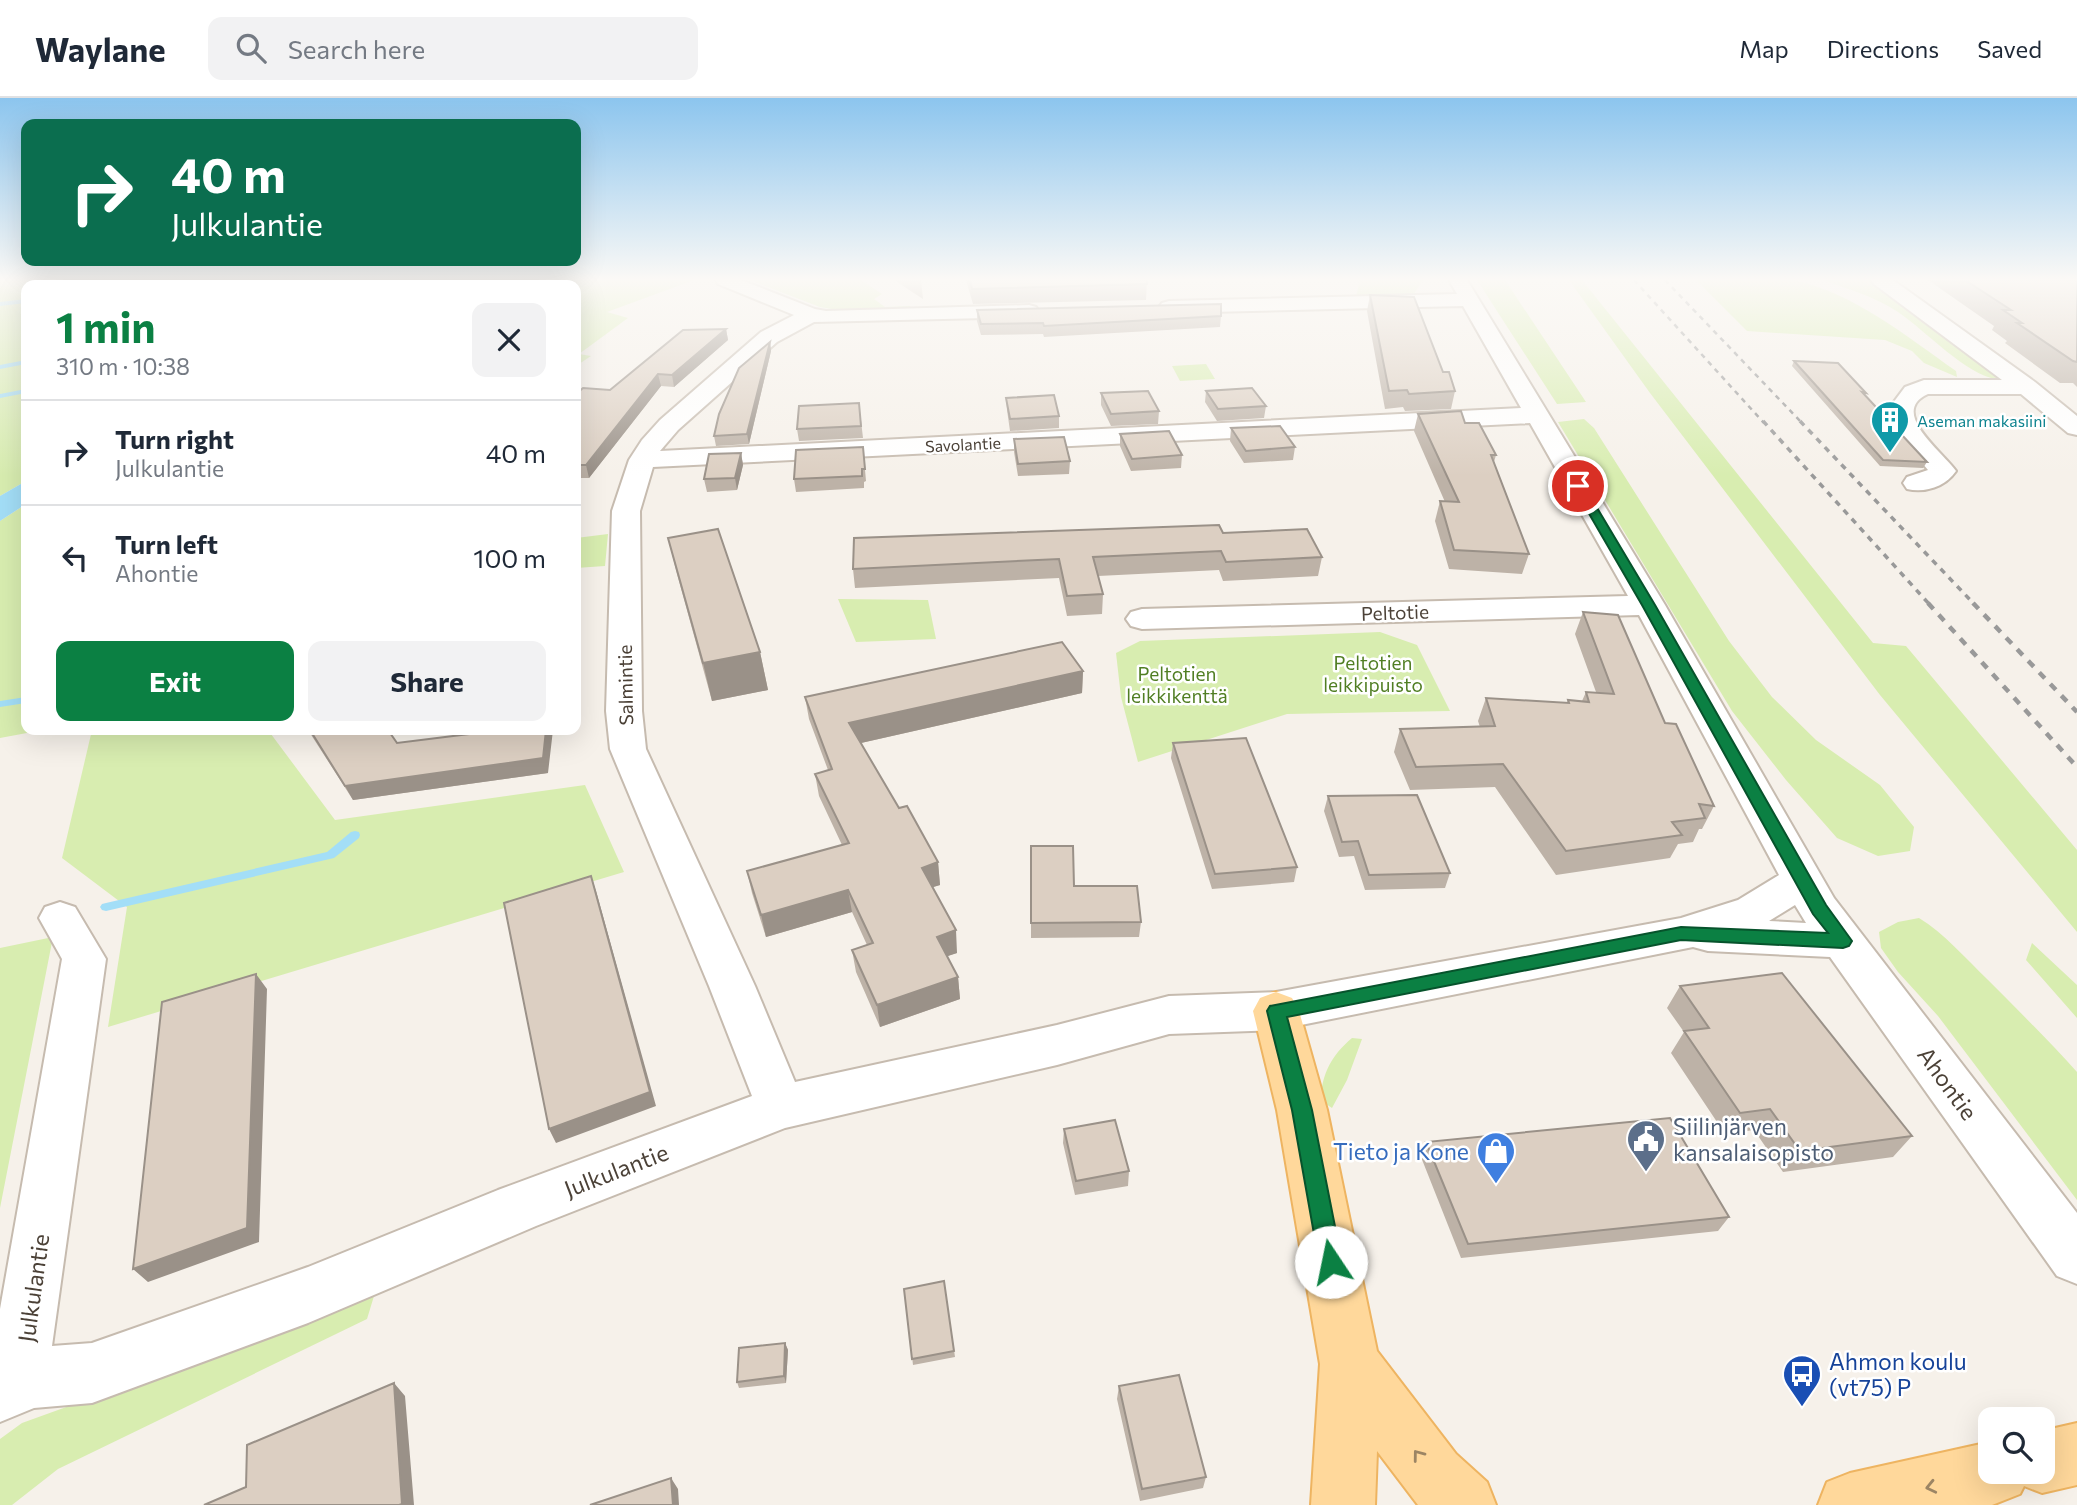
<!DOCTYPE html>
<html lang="en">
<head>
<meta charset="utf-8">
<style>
	:root { --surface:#fff; --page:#f2f2f3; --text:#1f2937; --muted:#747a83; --line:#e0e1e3; --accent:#0b8043 }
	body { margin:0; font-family:Commissioner,sans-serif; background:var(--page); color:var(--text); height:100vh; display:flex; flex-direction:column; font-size:26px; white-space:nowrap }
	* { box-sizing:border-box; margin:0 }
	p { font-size:23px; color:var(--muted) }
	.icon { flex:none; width:38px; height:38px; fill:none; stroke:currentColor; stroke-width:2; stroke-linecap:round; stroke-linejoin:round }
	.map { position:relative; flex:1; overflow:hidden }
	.panel { position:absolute; left:21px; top:182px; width:560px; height:455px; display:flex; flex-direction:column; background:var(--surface); border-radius:14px; box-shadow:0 7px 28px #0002 }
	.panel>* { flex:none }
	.top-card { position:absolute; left:21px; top:21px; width:560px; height:147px; border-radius:14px; box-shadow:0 7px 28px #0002; background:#0b6e4f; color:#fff; overflow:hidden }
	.fabs { position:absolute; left:1978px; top:1309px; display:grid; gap:14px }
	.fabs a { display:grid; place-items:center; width:77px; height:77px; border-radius:14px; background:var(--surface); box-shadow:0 7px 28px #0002; font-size:35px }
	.pin { position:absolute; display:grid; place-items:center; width:60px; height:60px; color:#fff; margin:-30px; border:4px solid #fff; border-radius:50%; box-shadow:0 2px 7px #0007 }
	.me { position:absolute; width:77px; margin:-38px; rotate:349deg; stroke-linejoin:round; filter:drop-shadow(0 0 5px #0008) }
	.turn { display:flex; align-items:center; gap:24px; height:147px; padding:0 35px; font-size:32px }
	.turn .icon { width:91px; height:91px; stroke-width:2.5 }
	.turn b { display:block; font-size:49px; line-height:60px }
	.round { display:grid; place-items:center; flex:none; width:74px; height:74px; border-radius:14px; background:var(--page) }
	.headline { display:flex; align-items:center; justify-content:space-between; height:119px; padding:0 35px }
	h1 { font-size:42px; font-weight:700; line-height:52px; color:var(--accent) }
	.action { display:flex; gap:14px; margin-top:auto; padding:14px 35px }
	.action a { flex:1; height:80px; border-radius:14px; background:var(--accent); color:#fff; font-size:28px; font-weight:700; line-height:80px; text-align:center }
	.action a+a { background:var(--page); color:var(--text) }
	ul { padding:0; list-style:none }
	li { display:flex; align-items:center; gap:21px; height:105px; padding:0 35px; border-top:2px solid var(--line) }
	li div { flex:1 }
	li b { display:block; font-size:26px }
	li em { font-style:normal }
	header { display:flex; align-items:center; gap:42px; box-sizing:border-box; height:98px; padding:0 35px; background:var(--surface); border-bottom:2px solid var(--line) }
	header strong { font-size:33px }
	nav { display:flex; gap:38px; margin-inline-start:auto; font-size:24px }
	.search { width:490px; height:63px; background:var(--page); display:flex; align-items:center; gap:18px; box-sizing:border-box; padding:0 24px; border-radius:14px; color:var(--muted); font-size:26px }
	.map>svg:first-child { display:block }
	.green { fill:#d8edb0 }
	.water { fill:#a3def7 }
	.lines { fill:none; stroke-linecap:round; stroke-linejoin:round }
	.stream { fill:#a3def7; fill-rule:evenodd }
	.street-casing { stroke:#c6bbaf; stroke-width:4 }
	.primary-casing { stroke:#eeb461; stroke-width:4 }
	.street { fill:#fff; fill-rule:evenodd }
	.primary { fill:#ffd89b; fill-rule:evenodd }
	.rail-far2 { stroke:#999; stroke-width:2.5; stroke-dasharray:5 5; stroke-linecap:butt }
	.rail-far1 { stroke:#999; stroke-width:3.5; stroke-dasharray:6 6; stroke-linecap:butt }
	.rail { stroke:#999; stroke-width:4.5; stroke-dasharray:8 8; stroke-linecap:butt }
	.wall { fill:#bdb2a7 }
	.shaded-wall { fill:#9a9188 }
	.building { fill:#dccfc2; stroke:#9a9188; stroke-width:2 }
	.oneway { stroke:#9c8564 }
	.route { fill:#0b8043; stroke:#07532c; stroke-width:2 }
	.labels { text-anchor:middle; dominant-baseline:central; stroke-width:5; stroke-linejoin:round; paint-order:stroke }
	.far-culture-label { font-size:16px; fill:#0d838f; stroke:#fff; text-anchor:start }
	.far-street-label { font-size:16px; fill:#4b4137; stroke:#fff }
	.street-label { font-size:19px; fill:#4b4137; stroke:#fff }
	.park-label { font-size:19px; fill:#507e23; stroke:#fff }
	.near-street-label { font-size:23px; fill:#4b4137; stroke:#fff }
	.near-service-label { font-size:23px; fill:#4e5e75; stroke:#fff; text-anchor:start }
	.near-shop-label { font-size:23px; fill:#366cbe; stroke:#fff; text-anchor:end }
	.near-transit-label { font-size:23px; fill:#164399; stroke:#fff; text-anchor:start }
</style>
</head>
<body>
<header>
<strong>Waylane</strong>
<div class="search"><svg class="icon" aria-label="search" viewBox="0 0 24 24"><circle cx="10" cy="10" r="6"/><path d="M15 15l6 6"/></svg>Search here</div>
<nav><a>Map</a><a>Directions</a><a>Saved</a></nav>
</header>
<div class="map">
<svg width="2077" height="1407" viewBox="0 0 2077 1407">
	<rect width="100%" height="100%" fill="#f6f1ea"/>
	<path class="green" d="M0,182H55L52,187H26V383L0,398Z
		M76,182H387L405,185L70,187Z
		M568,182H694L607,214L628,220L579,256L591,258L576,268V187H567Z
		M750,182H861L882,196L874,201L885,209L910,208L911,214L861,216L820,209Z
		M1360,182H1423L1413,197L1356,199Z
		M1477,182H1505L1586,304L1557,306Z
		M1569,182H1582L1873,545L1906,548L2077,752V834L1880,597L1650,295Z
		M1696,182C1724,181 1767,177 1793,182C1851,193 1909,240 1956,273L1957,279L1924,265L1912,253L1885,242L1747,233Z
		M1823,182H1872L1998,278L1997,281C1967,278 1925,232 1898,214C1874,198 1850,192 1823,182Z
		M1206,266L1215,281L1180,283L1172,268Z
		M1584,321L1594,330L1729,543L1772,599L1816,642L1880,687L1914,729L1910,753L1878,758L1837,740L1786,682L1732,613L1558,324Z
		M26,406V632H43L0,640V423Z
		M608,436L605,468L576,470V440Z
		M838,501L928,502L936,541L856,544Z
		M1380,534L1417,547L1450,613L1287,616L1138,664L1121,599L1116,555L1140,543Z
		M92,632H268L335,722L585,687L624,774L108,929L127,809L62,760Z
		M1919,820C1945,836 1965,860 1987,881C2018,912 2048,942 2077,974V1102L1938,918L1898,874L1881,850L1879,834L1898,824Z
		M53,839L0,1110V850Z
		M2032,845L2077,887V920L2026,862Z
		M1352,940L1362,941L1347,982L1332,1010L1320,1002C1323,974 1331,958 1352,940Z
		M374,1198L367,1221L58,1371L12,1407H0V1341L22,1325Z"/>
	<path class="water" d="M26,383V406L0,423V398Z"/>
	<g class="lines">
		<path class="stream" d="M143,182H178L175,184H145Z
			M26,201V205L0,208V204Z
			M26,262V266L0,271V267Z
			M26,291V295L0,300V296Z
			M26,599V605L0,609V603Z
			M355,733L359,734L360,737L359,740L334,760L106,813L102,812L100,809L102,806L106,805L327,754L351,734Z"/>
		<defs>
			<path id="street" d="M716,182H741L815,211L826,213L1029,207L1036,209L1039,213L1036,217L1029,219L814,224L777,244L678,332L660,353L1521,310L1463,208L1169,215L1162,213L1159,209L1162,205L1169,203L1457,196L1449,182H1467L1665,507L1834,800L2077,1115V1186L2057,1178L1830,859L1708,853L1693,849L1276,932L1169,936L1057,967L785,1030L536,1128L308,1225L92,1305L34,1310L0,1324V1211L62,861L39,820L45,809L60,804L75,809L106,861L52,1248L92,1245L308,1169L498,1092L752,998L709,888L610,651L606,613L612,413L629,362L642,342L660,322L761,234L794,217L718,186ZM1530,325L1628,498L1142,511L1131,514L1126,521L1131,528L1142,531L1639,517L1779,777L1738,802L1681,820L1276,894L1169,898L1057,927L795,984L755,888L646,651L642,613L640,413L653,369ZM1795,807L1806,825L1769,823Z
				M1872,182H1893L2035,284L2077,318V337L2068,335L2021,296H1928C1888,314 1943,354 1956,373C1945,389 1925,395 1907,391L1903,385L1907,379L1928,372L1891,328L1890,309L1905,289L1924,282H2002L1874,186Z"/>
			<path id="primary" d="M1276,894L1292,900L1299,913L1327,1012L1377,1253L1456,1356L1487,1384L1496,1407H1418L1377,1353L1375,1407H1311L1320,1266L1277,1012L1253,913L1260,900Z
				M2077,1325V1387L2042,1395L2024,1388L2020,1396L1992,1407H1818L1827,1384L1850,1375L1990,1344V1374H2042V1333Z"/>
		</defs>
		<use href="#street" class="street-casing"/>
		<use href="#primary" class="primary-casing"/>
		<use href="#street" class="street"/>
		<use href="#primary" class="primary"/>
		<path class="rail-far2" d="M1634,182L1764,325
			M1665,182L1802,325"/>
		<path class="rail-far1" d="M1763,323L1930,507
			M1800,323L1975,507"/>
		<path class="rail" d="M1928,505L2077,669
			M1973,505L2077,614"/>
	</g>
	<path class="wall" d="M894,182H921L923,201Z
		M966,182H1147L1146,202L973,206Z
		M1928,182H2077V289L2073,285H2060L2005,245L2007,243L1992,232L1994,228Z
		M1370,197L1443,274L1455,293L1451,311L1405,313L1403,309L1385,311L1367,213Z
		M977,212L1221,218L1220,229L1044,239L1043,236L981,237L977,223Z
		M726,231L728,242L674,289L661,288L589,380H578L576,402V296L610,292Z
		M770,244L771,253L749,346L716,348L714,338Z
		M1794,263L1866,295L1865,298L1927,364L1923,370L1880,368L1792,268Z
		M1206,293L1266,308L1264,320L1217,323L1205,304Z
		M1101,295L1159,313L1158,326L1111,328L1101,307Z
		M1006,300L1059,318V330L1010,333L1007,312Z
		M859,305L863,340L799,343L797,331Z
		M1418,316L1465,325L1496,357L1494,364L1529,456L1522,476L1449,471L1435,423L1440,403L1445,404L1414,333Z
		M1231,330L1295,349L1293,362L1244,365L1230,343Z
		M1120,336L1182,357L1181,370L1131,373L1120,348Z
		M1014,341L1070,363L1069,376L1018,378L1014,354Z
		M863,349L866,383L864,384V390L796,394L794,381Z
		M741,355L743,367L737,392L707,394L704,381Z
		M1223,435L1322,459L1318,478L1223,483L1219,472L1098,478L1103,496L1102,516L1067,518L1059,480L855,490L853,471Z
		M668,440L760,554L768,592L712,603L677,476Z
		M1583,514L1665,625L1714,708L1702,731H1699L1693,744L1678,746L1670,760L1556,777L1495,689L1410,692L1394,654L1400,631L1480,629L1478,623L1486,600L1567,605L1568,602L1582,603L1586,594H1596L1575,536Z
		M1083,573L1082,595L861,645L899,710L938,764L940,787L932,789L957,855L947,858L958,879L960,901L880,929L856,874L852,852L867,847L852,814L766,839L752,795L747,773L842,747L819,698L815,676L828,672L809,621L805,599Z
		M308,632H388L397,645L477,635L548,675L353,702Z
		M1173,645L1297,769L1294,784L1212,791L1171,660Z
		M1328,698L1450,775L1445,790L1365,792L1354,758L1339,759L1324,713Z
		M1031,748L1074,788L1141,824L1139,839L1031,840Z
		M1680,888L1912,1038L1893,1059L1783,1074L1754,1032L1725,1036L1671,955L1684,934L1667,910Z
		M1064,1031L1129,1073L1128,1088L1075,1097L1063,1045Z
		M1426,1044L1729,1119L1718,1133L1461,1160L1421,1059Z
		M944,1183L955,1259L913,1267L904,1191Z
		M785,1245L788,1252L786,1285L739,1290L737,1284Z
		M1119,1288L1206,1379L1203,1390L1140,1403L1117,1301Z"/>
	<path class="shaded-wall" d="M726,231L728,242L674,289L672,277Z
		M770,244L771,253L749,346L747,336Z
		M658,276L661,288L589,380L586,367Z
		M741,355L743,367L737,392L735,380Z
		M576,370L578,380L576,402Z
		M760,554L768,592L712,603L703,565Z
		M1083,573L1082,595L852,647L849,625Z
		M546,632H553L548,675L353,702L345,688Z
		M938,764L940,787L924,792L922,770Z
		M591,778L596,793L656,1008L556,1045L549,1031Z
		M848,792L852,814L766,839L761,817Z
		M956,832L957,855L939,861L937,839Z
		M256,876L267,891L259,1144L148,1184L133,1171Z
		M958,879L960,901L880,929L877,907Z
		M785,1245L788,1252L786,1285L784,1278Z
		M394,1285L405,1298L414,1407H399Z
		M671,1380L678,1391L679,1407H673Z"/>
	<path class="building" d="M970,182H1147V186L972,191Z
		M1965,182H2077V264L2073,263L2017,225H2022L2003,212H2011Z
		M1370,197L1414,199L1443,274H1449L1455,293L1409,296L1407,292L1389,293Z
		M1221,206V218L1044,228L1043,225L981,226L977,212Z
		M726,231L672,277L658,276L586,367H576V296L583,290L610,292L683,232Z
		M770,244L747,336L714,338L719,316L739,270Z
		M1794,263L1838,265L1866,295L1862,294L1927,364L1883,362Z
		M1252,290L1266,308L1218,311L1206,293Z
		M1148,293L1159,313L1111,316L1101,295Z
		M1054,297L1059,318L1010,321L1006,300Z
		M859,305L861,328L797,331L799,308Z
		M1461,313L1465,325H1479L1496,357H1491L1529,456L1454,452L1440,403L1459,404L1418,316Z
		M1280,328L1295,349L1246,353L1231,330Z
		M1169,333L1182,357L1132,361L1120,336Z
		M1064,339L1070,363L1018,366L1014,341Z
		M863,349L865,371H862V378L794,381L796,352Z
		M741,355L735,380L704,381L709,356Z
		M1219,427L1223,435L1307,431L1322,459L1226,464L1221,453L1093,459L1103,496L1067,498L1059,461L853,471L854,440Z
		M718,431L760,554L703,565L668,440Z
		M1583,514L1618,517L1665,625L1676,626L1714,708L1699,706L1705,720L1672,724L1682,737L1566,753L1503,666L1416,669L1400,631L1495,628L1486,600L1569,605L1568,602L1589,604L1586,594L1614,596Z
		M1062,544L1083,573L849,625L899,710L907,708L938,764L922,770L956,832L937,839L958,879L877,907L852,852L873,845L848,792L761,817L747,773L849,745L815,676L832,671L805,599Z
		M310,632H388L397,645L477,635L478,632H546L543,660L345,688Z
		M1246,640L1297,769L1215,776L1173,645Z
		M1417,697L1450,775L1369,777L1358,743L1342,744L1328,698Z
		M1031,748H1073L1074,788H1137L1141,824L1031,825Z
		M591,778L650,994L549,1031L504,805Z
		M1782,875L1912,1038L1800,1053L1770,1011L1740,1015L1684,933L1709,930L1680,888Z
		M256,876L247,1130L133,1171L162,904Z
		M1670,1020L1729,1119L1468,1146L1426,1044Z
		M1115,1022L1129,1073L1076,1083L1064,1031Z
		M944,1183L954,1253L912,1261L904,1191Z
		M785,1245L784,1278L737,1284L739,1250Z
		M1179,1277L1206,1379L1142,1391L1119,1288Z
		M394,1285L402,1406L399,1407H204L246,1389L247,1347Z
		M671,1380L673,1407H590Z"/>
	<defs><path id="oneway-chevron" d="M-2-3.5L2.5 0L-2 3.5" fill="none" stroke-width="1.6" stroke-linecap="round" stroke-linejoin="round" transform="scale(1.75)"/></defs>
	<g class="oneway">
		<use href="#oneway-chevron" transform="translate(1418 1357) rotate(-127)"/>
		<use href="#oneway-chevron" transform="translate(1931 1389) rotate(167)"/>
	</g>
	<linearGradient id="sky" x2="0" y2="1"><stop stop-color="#8cc5ee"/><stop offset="0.48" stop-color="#fbf9f6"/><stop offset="1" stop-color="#fbf9f6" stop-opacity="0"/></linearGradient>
	<rect width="2077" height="378" fill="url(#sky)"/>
	<path class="route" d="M1578,385L1584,388L1655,507L1826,807L1852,843L1849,848L1843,850L1681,842L1287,919L1312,1012L1342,1164L1339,1172L1331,1175L1323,1172L1319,1164L1292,1012L1267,913L1270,908L1681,829L1828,835L1813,816L1642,507L1573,388Z"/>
	<defs>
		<symbol id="building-pin" viewBox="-11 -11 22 30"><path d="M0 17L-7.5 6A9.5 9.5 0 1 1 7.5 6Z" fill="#0f9aa8" stroke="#fff"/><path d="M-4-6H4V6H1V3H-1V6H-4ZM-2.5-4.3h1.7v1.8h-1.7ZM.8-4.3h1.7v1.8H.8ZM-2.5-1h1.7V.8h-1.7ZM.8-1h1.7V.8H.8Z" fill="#fff"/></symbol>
		<symbol id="civic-pin" viewBox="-11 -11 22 30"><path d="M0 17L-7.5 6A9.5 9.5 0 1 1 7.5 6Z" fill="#5c6f8a" stroke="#fff"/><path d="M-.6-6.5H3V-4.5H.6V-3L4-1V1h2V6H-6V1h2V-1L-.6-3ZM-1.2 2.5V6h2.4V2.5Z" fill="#fff"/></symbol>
		<symbol id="shop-pin" viewBox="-11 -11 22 30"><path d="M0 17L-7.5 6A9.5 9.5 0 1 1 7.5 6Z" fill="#3f7fe0" stroke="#fff"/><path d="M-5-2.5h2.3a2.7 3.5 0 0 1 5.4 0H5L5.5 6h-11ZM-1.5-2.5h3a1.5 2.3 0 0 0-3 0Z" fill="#fff"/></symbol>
		<symbol id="bus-pin" viewBox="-11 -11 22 30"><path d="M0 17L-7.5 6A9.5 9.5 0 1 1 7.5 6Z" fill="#1a4fb4" stroke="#fff"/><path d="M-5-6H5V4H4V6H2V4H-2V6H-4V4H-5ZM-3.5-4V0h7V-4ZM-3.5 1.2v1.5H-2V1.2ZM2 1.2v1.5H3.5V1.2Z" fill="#fff"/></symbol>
	</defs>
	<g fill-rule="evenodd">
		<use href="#building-pin" x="1868" y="300" width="44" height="60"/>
		<use href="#civic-pin" x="1624" y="1019" width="44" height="60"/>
		<use href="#shop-pin" x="1474" y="1031" width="44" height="60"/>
		<use href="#bus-pin" x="1780" y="1254" width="44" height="60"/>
	</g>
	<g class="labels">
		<g class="far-culture-label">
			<text x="1917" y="322">Aseman makasiini</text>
		</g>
		<g class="far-street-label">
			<text transform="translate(963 346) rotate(-3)">Savolantie</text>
		</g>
		<g class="street-label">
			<text transform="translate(1395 514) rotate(-2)">Peltotie</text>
			<text transform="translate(625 587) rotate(-91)">Salmintie</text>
		</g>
		<g class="park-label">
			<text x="1373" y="564">Peltotien<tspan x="1373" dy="22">leikkipuisto</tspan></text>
			<text x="1177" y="575">Peltotien<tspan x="1177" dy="22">leikkikenttä</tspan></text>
		</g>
		<g class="near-street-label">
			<text transform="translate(1948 985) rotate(54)">Ahontie</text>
			<text transform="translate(616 1072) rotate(-21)">Julkulantie</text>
			<text transform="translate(33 1190) rotate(-82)">Julkulantie</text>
		</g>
		<g class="near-service-label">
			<text x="1673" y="1028">Siilinjärven<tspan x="1673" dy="26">kansalaisopisto</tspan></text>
		</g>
		<g class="near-shop-label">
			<text x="1469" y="1053">Tieto ja Kone</text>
		</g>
		<g class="near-transit-label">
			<text x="1829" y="1263">Ahmon koulu<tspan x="1829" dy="26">(vt75) P</tspan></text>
		</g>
	</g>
</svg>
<div class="fabs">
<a><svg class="icon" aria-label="search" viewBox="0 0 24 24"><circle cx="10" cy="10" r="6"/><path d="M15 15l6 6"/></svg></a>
</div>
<div class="pin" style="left:1578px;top:388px;background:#d93025"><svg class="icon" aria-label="arrive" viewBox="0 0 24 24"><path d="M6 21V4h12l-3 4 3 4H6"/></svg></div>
<svg class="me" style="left:1331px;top:1164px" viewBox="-20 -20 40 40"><circle r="19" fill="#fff"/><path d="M0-13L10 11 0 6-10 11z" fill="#0b8043"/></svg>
<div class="top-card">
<div class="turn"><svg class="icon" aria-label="right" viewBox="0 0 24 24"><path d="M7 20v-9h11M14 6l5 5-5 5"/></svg><div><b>40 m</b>Julkulantie</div></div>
</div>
<section class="panel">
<div class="headline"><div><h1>1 min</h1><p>310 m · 10:38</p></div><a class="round"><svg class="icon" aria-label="close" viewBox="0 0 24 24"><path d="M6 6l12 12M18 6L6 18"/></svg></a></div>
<ul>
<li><svg class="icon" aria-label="right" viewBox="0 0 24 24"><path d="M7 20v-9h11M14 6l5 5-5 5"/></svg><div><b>Turn right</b><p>Julkulantie</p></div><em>40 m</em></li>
<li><svg class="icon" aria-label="left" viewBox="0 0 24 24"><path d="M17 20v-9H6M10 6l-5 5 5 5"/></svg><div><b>Turn left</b><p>Ahontie</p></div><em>100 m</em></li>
</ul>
<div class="action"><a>Exit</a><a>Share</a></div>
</section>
</div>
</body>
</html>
